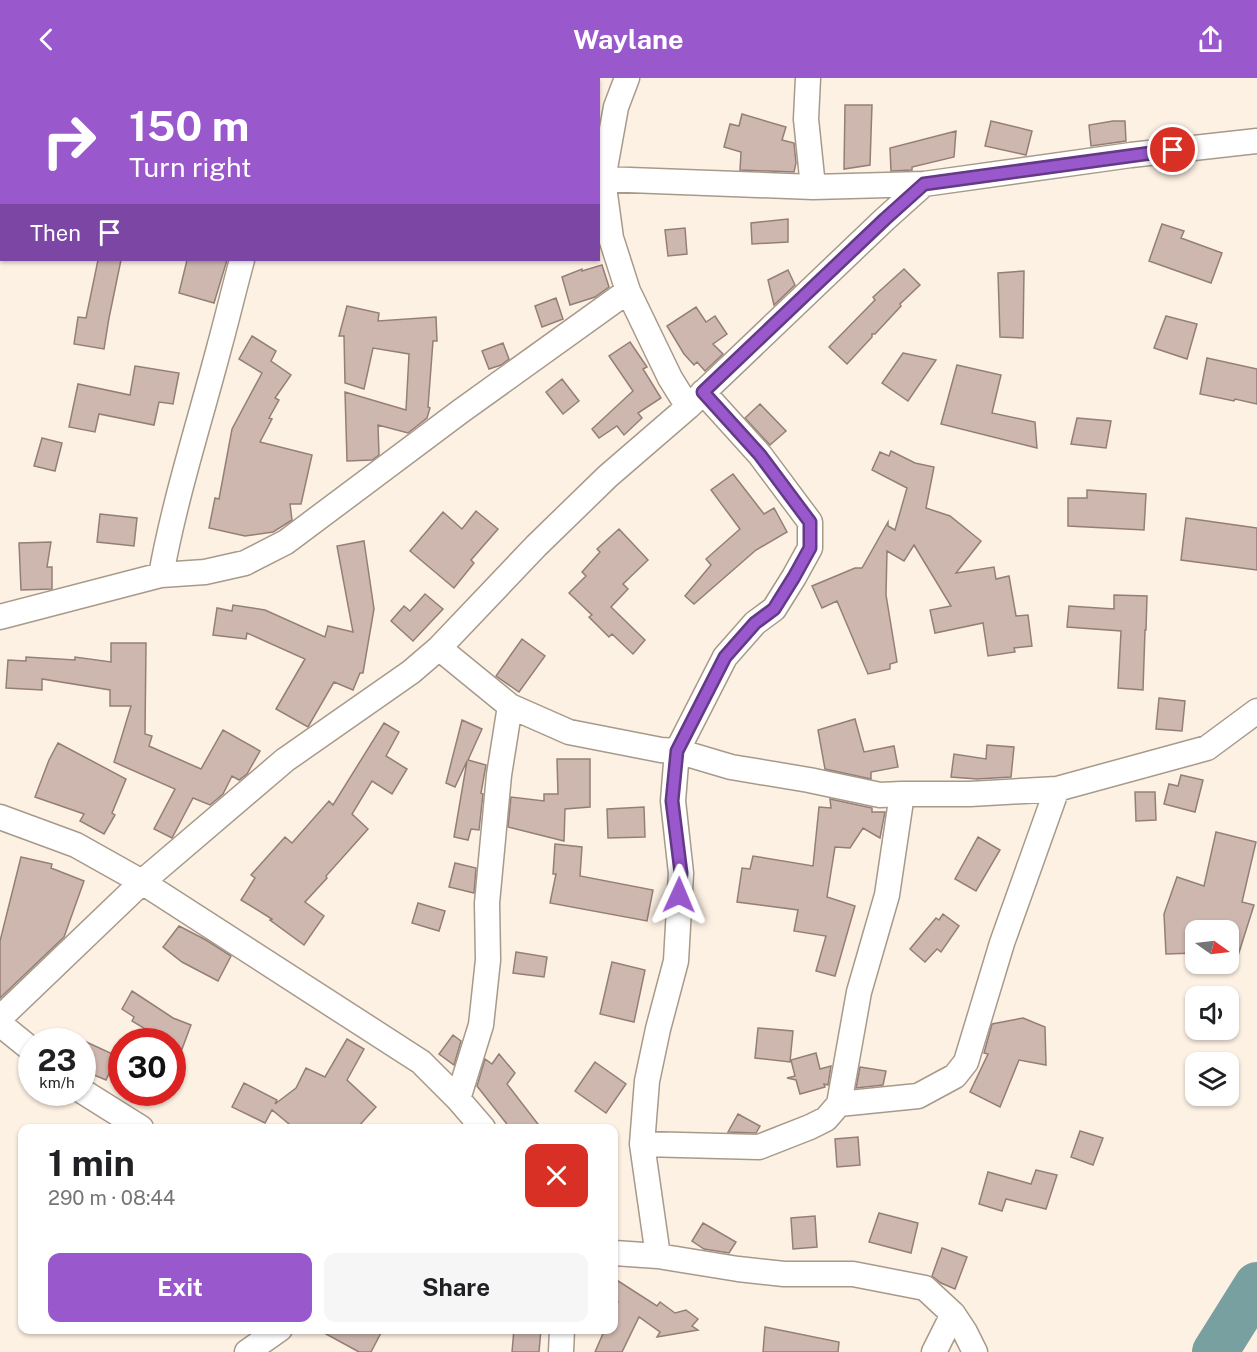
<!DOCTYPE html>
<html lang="en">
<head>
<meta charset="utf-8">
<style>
	:root { --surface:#fff; --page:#f6f6f6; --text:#202124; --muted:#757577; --accent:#9a58cd }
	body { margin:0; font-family:"Public Sans",sans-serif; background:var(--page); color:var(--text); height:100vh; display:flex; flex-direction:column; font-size:22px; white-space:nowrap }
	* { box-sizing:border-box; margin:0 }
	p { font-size:20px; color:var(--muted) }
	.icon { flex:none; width:33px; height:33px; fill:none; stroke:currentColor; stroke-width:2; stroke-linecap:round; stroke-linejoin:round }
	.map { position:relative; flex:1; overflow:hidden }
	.sheet { position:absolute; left:18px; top:1046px; width:600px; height:210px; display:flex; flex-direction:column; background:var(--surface); border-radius:12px; box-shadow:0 2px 4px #0004 }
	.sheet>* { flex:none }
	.top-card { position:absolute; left:0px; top:0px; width:600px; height:183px; box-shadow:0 2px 4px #0004; background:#9a58cd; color:#fff; overflow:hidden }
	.needle { width:39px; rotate:104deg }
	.fabs { position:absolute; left:1185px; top:842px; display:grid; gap:12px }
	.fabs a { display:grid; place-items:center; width:54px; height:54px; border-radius:12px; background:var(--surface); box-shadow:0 2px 4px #0004; font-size:30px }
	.speed { position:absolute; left:18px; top:950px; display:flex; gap:12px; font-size:30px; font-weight:700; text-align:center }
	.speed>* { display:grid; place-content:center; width:78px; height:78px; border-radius:50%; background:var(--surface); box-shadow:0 2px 4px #0004; line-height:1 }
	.speed small { font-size:15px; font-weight:400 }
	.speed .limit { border:9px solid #d22; background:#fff; color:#111 }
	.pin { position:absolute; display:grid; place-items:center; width:51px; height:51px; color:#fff; margin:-26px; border:3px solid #fff; border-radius:50%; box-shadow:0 2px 6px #0007 }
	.me { position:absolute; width:66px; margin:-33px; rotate:1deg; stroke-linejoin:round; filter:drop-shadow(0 0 4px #0008) }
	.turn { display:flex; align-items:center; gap:21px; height:126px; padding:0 30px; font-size:27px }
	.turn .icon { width:78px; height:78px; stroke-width:2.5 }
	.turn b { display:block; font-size:42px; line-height:51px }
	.then { display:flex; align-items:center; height:57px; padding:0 30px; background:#0003; gap:12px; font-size:22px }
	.round { display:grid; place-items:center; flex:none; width:63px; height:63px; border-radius:12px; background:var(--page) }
	.head { display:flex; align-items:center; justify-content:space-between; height:102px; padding:0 30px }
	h1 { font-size:36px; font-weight:700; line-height:45px }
	.cta { display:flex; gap:12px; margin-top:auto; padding:12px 30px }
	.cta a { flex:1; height:69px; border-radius:12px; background:var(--accent); color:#fff; font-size:24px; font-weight:700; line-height:69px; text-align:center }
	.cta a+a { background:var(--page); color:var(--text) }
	header { display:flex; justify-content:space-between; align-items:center; height:78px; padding:0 30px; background:var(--accent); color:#fff; font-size:27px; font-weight:700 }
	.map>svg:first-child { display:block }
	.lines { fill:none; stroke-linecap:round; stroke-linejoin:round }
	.river { stroke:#78a0a0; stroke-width:46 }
	.building { fill:#cdb7ae; stroke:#947f77; stroke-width:1.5 }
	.minor-casing { stroke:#a89a8a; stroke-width:27 }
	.minor { stroke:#fff; stroke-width:24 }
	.route-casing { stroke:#643985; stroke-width:15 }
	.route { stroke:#9a58cd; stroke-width:10 }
</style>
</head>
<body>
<header><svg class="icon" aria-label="back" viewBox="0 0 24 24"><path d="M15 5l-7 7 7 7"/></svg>Waylane<svg class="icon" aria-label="share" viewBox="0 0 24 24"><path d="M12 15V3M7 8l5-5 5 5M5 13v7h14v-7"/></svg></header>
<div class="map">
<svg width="1257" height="1274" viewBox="0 0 1257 1274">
	<rect width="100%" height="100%" fill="#fdf1e3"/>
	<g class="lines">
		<path class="river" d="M1215,1274L1257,1207"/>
	</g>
	<path class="building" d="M845,27H872L870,87L844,91Z
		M742,36L786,49L782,62L794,65L796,85L794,94L740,92L741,74L724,69L730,46L739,48Z
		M991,43L1032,53L1026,77L985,68Z
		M1113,43H1125L1126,63L1091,68L1089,47Z
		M956,53L954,79L912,89V92L891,93L890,70Z
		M788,141V164L752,166L751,145Z
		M1162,146L1184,153L1181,160L1222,175L1211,205L1149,183Z
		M685,150L687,176L668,178L665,152Z
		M98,182H121L109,240L104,271L74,266L78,239L86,240Z
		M187,182H227L214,225L179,215Z
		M602,187L609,209L595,219L570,227L562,199L582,191V193Z
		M904,191L920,207L900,226L901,228L875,256H872V259L847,286L829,269L875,222L873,219Z
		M788,192L795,207L774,227L768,202Z
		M1024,193L1023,260L1000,259L998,195Z
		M556,220L563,241L542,249L535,228Z
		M347,228L379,235L378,243L436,239L437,263H433L428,329L430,330L427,340L408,355L378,347L379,377L372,382L347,383L345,314L406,332L409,276L373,270L364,311L345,305L344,258H339Z
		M696,229L706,244L715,238L727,256L713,266L723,276L705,293L697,284L694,287L684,276L667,248Z
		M1166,238L1197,246L1187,281L1154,270Z
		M252,258L276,273L271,283L291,297L275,320L279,322L269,340L272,341L260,364L312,377L301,426H290L292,442L273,454L245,458L209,450L215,420L219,421L232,351L262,295L239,281Z
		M630,264L647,289L643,291L661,320L638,335L642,340L624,357L617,348L599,360L592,351L633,313L609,278Z
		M503,265L509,281L501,287L489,291L482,273Z
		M903,275L936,282L908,323L882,305Z
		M1207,280L1257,291V326L1235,321L1234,323L1200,316Z
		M957,287L1001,297L992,335L1035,344L1037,370L941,346Z
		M135,288L179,295L173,326L159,324L154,347L99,336L95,354L69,349L78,306L130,317Z
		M562,301L579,323L563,336L546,314Z
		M760,326L786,353L770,367L745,340Z
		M1077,340L1111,343L1106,370L1071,366Z
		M42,360L62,365L55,393L34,388Z
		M891,373L915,385L934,389L926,430L950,438L981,463L956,495L994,489L996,501L1009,498L1016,538L1028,537L1032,568L1014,570L1015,574L988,578L983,545L935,555L930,532L951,528L914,467L904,483L887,473L886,517L897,584L890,586V591L868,596L837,523L822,530L812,508L855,490H862L888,444V448L895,452L907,410L872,392L880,374L889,378Z
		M733,396L764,436L774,430L787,454L756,472L694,526L685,518L711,487L706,481L740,451L711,412Z
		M1087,412L1146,416L1144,452L1068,448V420H1087Z
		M476,433L498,451L471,482L474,485L454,510L410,473L443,434L462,451Z
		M100,436L137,440L134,468L97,464Z
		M1186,440L1257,450V492L1181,482Z
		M619,451L648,482L623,506L628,511L611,529L645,562L633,576L612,556L609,559L589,539L592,537L569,515L586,498L582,494L600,474L597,471Z
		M364,463L374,531L363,595H360L353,612L334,604L308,649L276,631L305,581L247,555L246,561L213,557L217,530L232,533L233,527L265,532L325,559L328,548L353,554L337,468Z
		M51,464L47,489H52V511L21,512L19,465Z
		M425,516L443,531L413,563L391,543L404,528L410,533Z
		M1114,517L1147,518L1146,552H1145L1143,612L1118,610L1121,553L1067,549L1069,528L1114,531Z
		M522,561L545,578L519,614L496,598Z
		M111,565H146L145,656L152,658L149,668L201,691L223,652L260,673L247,696L239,702L232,698L223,716L210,727L193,720L172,760L154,751L175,711L114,684L131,628H110V612L42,601V612L6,610L8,582L26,583V579L75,582V579L111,584Z
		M1159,620L1185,623L1182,653L1156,651Z
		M855,641L864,674L894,668L898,689L871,694V701L825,691L818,652Z
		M462,642L482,651L468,682L486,687L481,715L483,716L479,752L471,751L468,762L454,759L467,683L455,709L446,705Z
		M384,645L399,654L386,678L407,691L392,716L372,703L352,736L368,751L326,798L327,800L305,824L324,838L304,867L270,842L272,841L241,822L255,800L251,797L285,759L292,765L329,723L333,727Z
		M58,665L126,701L112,735L115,737L104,756L80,743L84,736L35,719L49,682Z
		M987,667L1014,669L1011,699L977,701L951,699L954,676L986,681Z
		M557,681H590V729L565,731L564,763L508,749L511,719L544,723V716H558Z
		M1181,697L1203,702L1195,734L1164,726L1169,706L1178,708Z
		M1135,714H1155L1156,742L1136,743Z
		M830,721L872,730V734H885L880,760L863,750L850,770L835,769L827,819L855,828L835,898L816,893L826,858L794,853L798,832L737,824L742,790L750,791L753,778L813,788L819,729L831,730Z
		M644,729L645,759L608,760L607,731Z
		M1216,754L1256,764L1242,824L1254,827L1235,887L1227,885H1228V852H1196V875L1166,876L1164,836L1177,799L1204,808Z
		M978,759L1000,772L976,813L955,801Z
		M555,766L582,769L580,798L653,812L647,843L550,825L556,796H553Z
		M21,779L52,786L51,790L84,803L64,859L0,920V863Z
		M455,785L476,790L474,815L449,809Z
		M418,825L445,833L439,853L412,845Z
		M943,836L959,848L941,874L937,871L925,884L910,871L936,840L939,842Z
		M179,848L206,862L231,878L218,903L182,884L163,869Z
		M516,874L547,879L544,899L513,895Z
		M612,884L645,892L634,944L600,936Z
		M132,913L173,940L191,947L182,971L172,967V963H165L132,943L134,939L122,931Z
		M1023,940L1045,949L1046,987L1019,982L1000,1029L970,1014L988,976L984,975L992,946Z
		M758,950L793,953L790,984L755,980Z
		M453,957L461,963L454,987L439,976Z
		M347,961L364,971L347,1002L376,1029L357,1050H294L272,1032L265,1045L232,1029L244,1005L277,1022L275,1026L296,1010L306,990L325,999Z
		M82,962L117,978L106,1002L82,992Z
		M816,975L820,991L831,988L828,1007L824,1006L825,1009L800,1016L796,1002L787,1000L795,998L791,982Z
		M499,976L515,995L507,1006L541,1050H510L477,1008L485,981L492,986Z
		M595,984L626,1006L606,1035L575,1013Z
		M860,989L886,993L883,1007L856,1010Z
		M738,1036L760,1048L756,1055L728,1054Z
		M1080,1053L1103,1060L1093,1087L1071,1079Z
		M858,1059L860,1087L837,1089L835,1061Z
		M1036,1092L1057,1097L1046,1131L1006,1121L1002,1133L979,1126L988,1094L1031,1106Z
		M879,1135L918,1145L911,1175L869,1164Z
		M815,1138L817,1169L793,1171L791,1140Z
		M703,1145L736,1164L729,1175L704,1171L692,1163Z
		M942,1170L967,1179L955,1211L941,1205L932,1198Z
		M615,1201L657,1228L660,1224L675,1235L686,1232L698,1241L692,1248L698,1252L657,1259L660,1254L639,1239L622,1274H595L605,1251H614V1232L618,1224L614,1220V1204Z
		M765,1249L839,1264L838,1274H763Z
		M317,1251H383L371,1274H359Z
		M514,1251H541L539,1274H512Z"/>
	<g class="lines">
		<defs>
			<path id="minor" d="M627,0L616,29L603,101L611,160L628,213L670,300L688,329
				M808,0L806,41L813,109
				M345,2V0
				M507,2V0
				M0,31L2,32
				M598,99L603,101L813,109L924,106L1131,77L1257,63
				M161,497C175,420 199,346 219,270C227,241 234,211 242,182
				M0,539L161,497L205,494L245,485L286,464L461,333L628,213
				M439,570L510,628L569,654L661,672L677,673L731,689L809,702L880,717L902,716H970L1057,711L1207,670L1257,633
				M0,739L76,767L142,804L421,984L458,1021L483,1050
				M0,940L142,804L285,682L411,594L439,570L536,468L608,398L688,329L885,141L924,106
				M0,946L32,972
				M82,1013L141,1050
				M458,1021L481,947L488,882L487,825L499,697L510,628
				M839,1026L918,1018L955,998L966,984L1002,865L1057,711
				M642,1066L759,1069L810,1049L826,1041L839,1026L859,914L887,817L902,716
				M614,1175L658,1178L642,1066L647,1003L658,951L676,883L681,795L673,723L677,673L725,579L755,545L774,531L794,499L810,470V444L760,377L703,314
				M658,1178L738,1191L784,1196H853L925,1210L953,1236L965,1254L975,1274
				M247,1274L280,1251
				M561,1274L562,1251
				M934,1274L953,1236"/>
		</defs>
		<use href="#minor" class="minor-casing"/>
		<use href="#minor" class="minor"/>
	</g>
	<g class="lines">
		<defs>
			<path id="route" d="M679,817L681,795L672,723L677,673L725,579L755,545L774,531L794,499L810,470V444L760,377L703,314L885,141L924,106L1173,72"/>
		</defs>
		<use href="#route" class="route-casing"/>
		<use href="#route" class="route"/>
	</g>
</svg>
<div class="fabs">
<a><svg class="needle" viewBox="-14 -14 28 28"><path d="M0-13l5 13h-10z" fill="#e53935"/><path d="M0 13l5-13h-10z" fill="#757577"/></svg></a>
<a><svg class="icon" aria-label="sound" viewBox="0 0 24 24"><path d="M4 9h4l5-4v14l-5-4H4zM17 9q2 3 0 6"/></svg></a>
<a><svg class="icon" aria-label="layers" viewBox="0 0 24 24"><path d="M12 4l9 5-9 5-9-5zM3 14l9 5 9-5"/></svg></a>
</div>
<div class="speed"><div>23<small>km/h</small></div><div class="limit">30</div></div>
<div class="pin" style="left:1173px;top:72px;background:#d93025"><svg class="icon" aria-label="arrive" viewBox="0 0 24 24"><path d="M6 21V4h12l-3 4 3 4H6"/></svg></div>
<svg class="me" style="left:679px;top:817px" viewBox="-20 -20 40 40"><path d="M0-17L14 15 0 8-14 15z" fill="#9a58cd" stroke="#fff" stroke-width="4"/></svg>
<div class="top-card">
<div class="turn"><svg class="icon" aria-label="right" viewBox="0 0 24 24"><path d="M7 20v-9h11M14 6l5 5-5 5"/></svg><div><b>150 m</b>Turn right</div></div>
<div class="then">Then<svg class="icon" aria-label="arrive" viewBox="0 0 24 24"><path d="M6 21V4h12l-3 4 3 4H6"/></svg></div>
</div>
<section class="sheet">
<div class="head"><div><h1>1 min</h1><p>290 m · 08:44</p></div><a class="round" style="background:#d93025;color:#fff"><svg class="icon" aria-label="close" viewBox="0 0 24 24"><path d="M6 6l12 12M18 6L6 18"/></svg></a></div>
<div class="cta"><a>Exit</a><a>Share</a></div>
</section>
</div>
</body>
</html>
